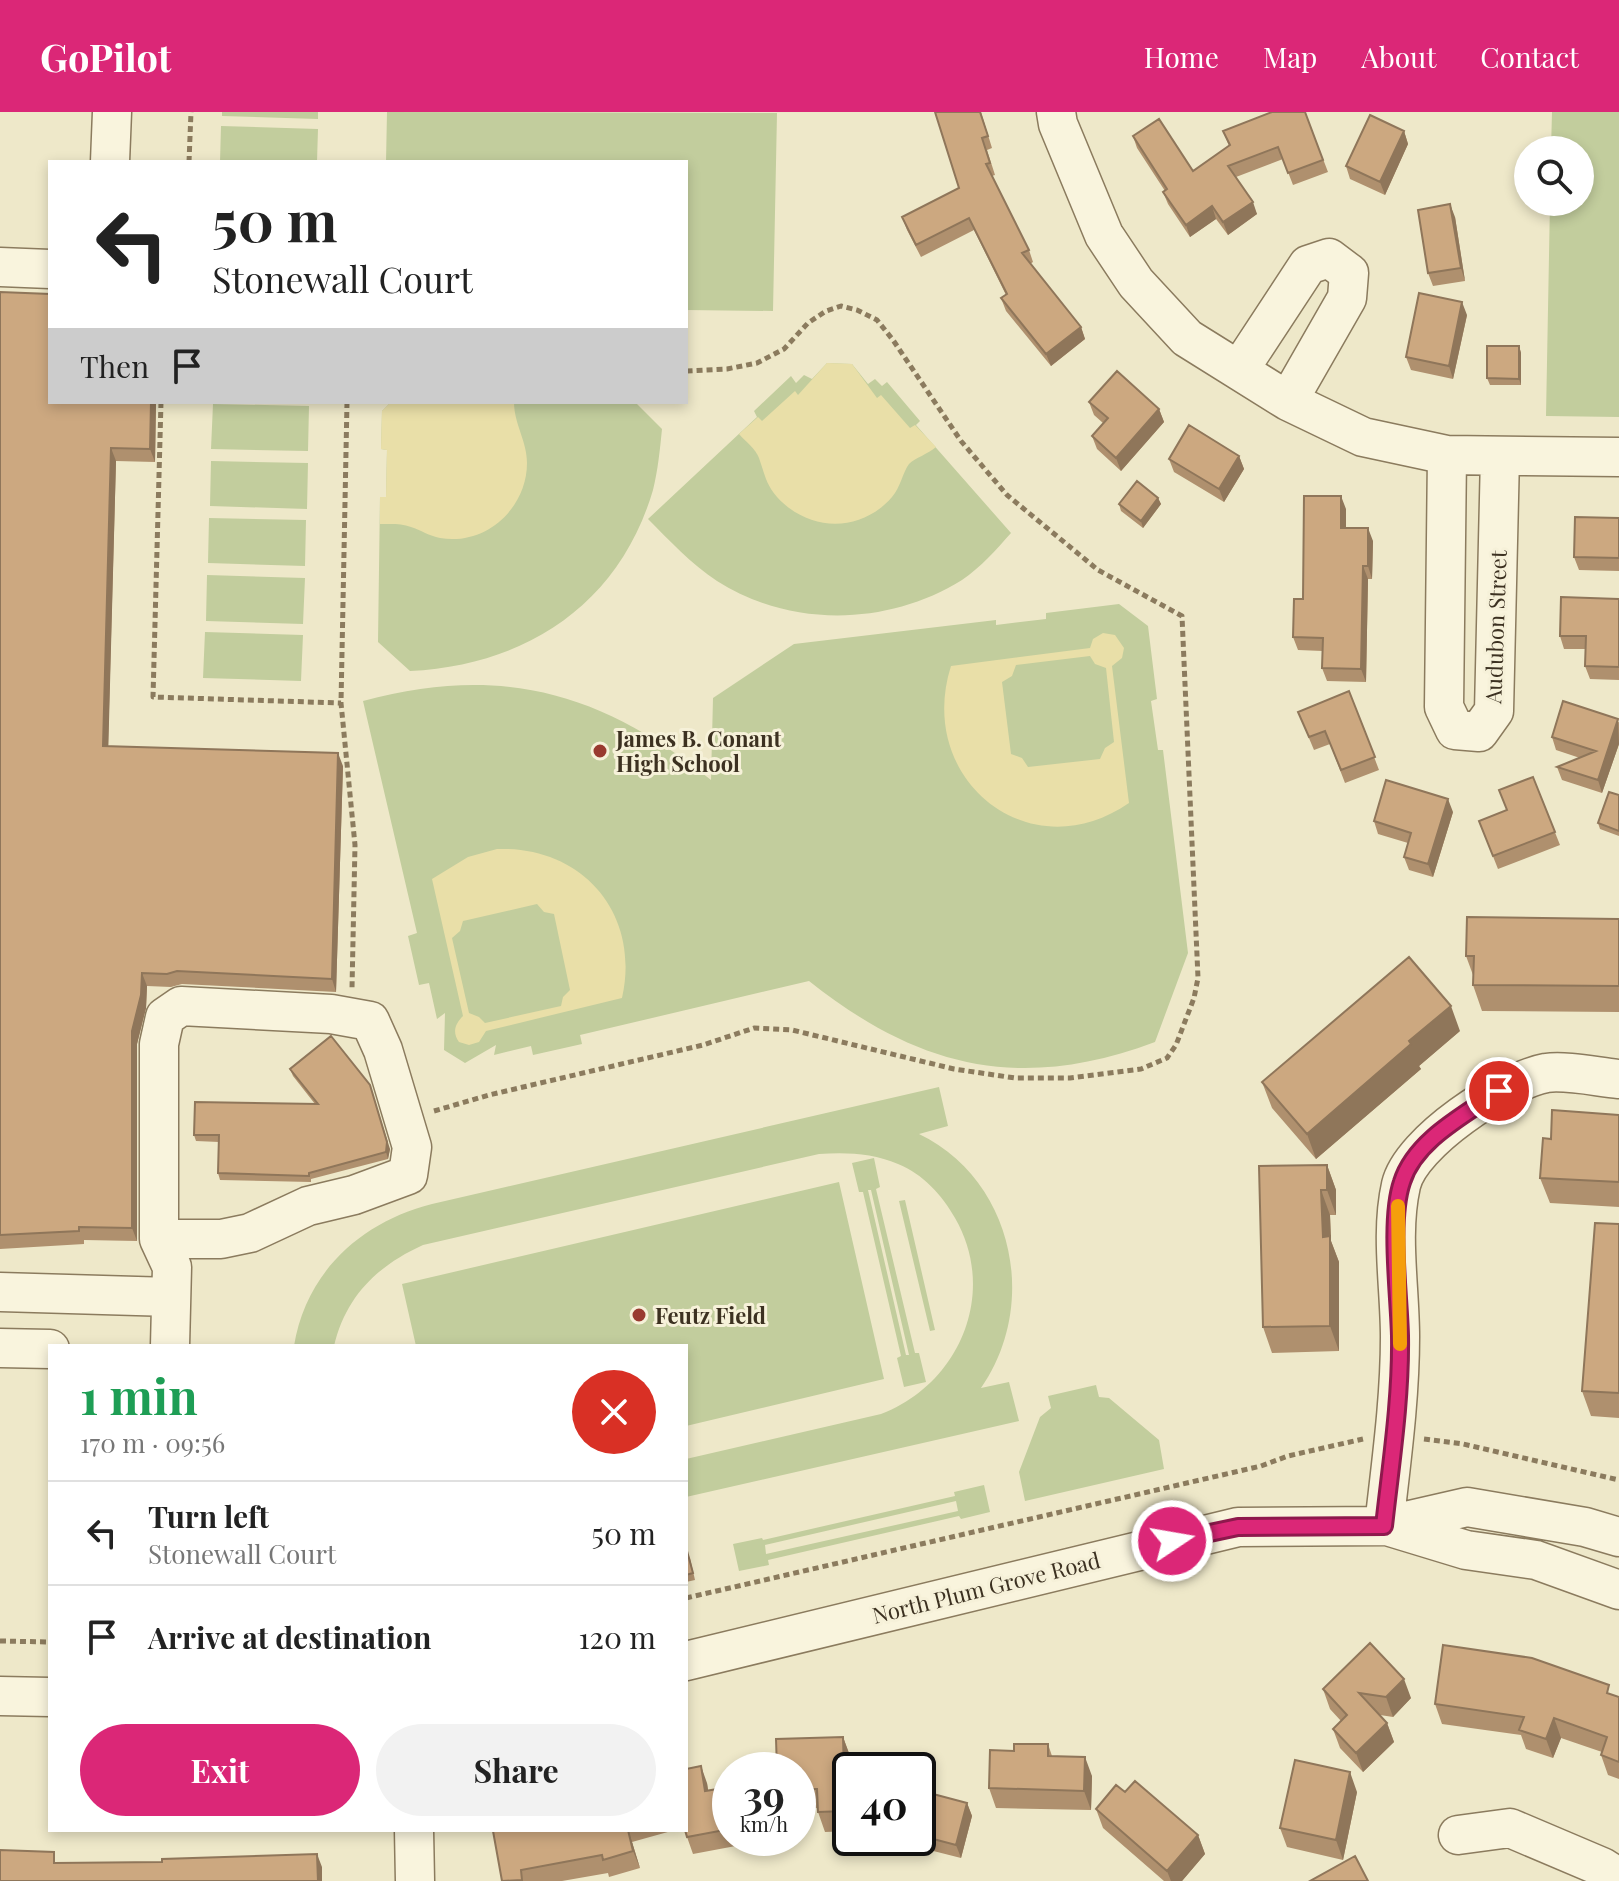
<!DOCTYPE html>
<html lang="en">
<head>
<meta charset="utf-8">
<style>
	:root { --surface:#fff; --page:#f2f2f2; --text:#222; --muted:#767676; --line:#e0e0e0; --accent:#db2777 }
	body { margin:0; font-family:"Playfair Display",serif; background:var(--page); color:var(--text); height:100vh; display:flex; flex-direction:column; font-size:30px; white-space:nowrap }
	* { box-sizing:border-box; margin:0 }
	p { font-size:26px; color:var(--muted) }
	.icon { flex:none; width:44px; height:44px; fill:none; stroke:currentColor; stroke-width:2; stroke-linecap:round; stroke-linejoin:round }
	.map { position:relative; flex:1; overflow:hidden }
	.details { position:absolute; left:48px; top:1232px; width:640px; height:488px; display:flex; flex-direction:column; background:var(--surface); border-radius:0px; box-shadow:0 4px 12px #0003 }
	.details>* { flex:none }
	.top-card { position:absolute; left:48px; top:48px; width:640px; height:244px; border-radius:0px; box-shadow:0 4px 12px #0003; background:#fff; color:var(--text); overflow:hidden }
	.tools { position:absolute; left:1514px; top:24px; display:grid; gap:16px }
	.tools a { display:grid; place-items:center; width:80px; height:80px; border-radius:50%; background:var(--surface); box-shadow:0 4px 12px #0003; font-size:40px }
	.speed { position:absolute; left:712px; top:1640px; display:flex; gap:16px; font-size:40px; font-weight:700; text-align:center }
	.speed>* { display:grid; place-content:center; width:104px; height:104px; border-radius:50%; background:var(--surface); box-shadow:0 4px 12px #0003; line-height:1 }
	.speed small { font-size:20px; font-weight:400 }
	.speed .limit { border:4px solid #111; border-radius:12px; background:#fff; color:#111 }
	.pin { position:absolute; display:grid; place-items:center; width:68px; height:68px; color:#fff; margin:-34px; border:4px solid #fff; border-radius:50%; box-shadow:0 2px 8px #0007 }
	.me { position:absolute; width:88px; margin:-44px; rotate:78deg; stroke-linejoin:round; filter:drop-shadow(0 0 6px #0008) }
	.turn { display:flex; align-items:center; gap:28px; height:168px; padding:0 32px; font-size:36px }
	.turn .icon { width:104px; height:104px; stroke-width:2.5 }
	.turn b { display:block; font-size:56px; line-height:68px }
	.then { display:flex; align-items:center; height:76px; padding:0 32px; background:#0003; gap:16px; font-size:30px }
	.round { display:grid; place-items:center; flex:none; width:84px; height:84px; border-radius:42px; background:var(--page) }
	.summary { display:flex; align-items:center; justify-content:space-between; height:136px; padding:0 32px }
	h1 { font-size:48px; font-weight:700; line-height:60px; color:#1e9e55 }
	.action { display:flex; gap:16px; margin-top:auto; padding:16px 32px }
	.action a { flex:1; height:92px; border-radius:48px; background:var(--accent); color:#fff; font-size:32px; font-weight:700; line-height:92px; text-align:center }
	.action a+a { background:var(--page); color:var(--text) }
	ul { padding:0; list-style:none }
	li { display:flex; align-items:center; gap:24px; height:104px; padding:0 32px; border-top:2px solid var(--line) }
	li div { flex:1 }
	li b { display:block; font-size:30px }
	li em { font-style:normal }
	header { display:flex; align-items:center; gap:48px; box-sizing:border-box; height:112px; padding:0 40px; background:var(--accent); color:#fff }
	header strong { font-size:38px }
	nav { display:flex; gap:44px; margin-inline-start:auto; font-size:28px }
	.map>svg:first-child { display:block }
	.green { fill:#c2cd9d; fill-rule:evenodd }
	.sand { fill:#e9dfa8; fill-rule:evenodd }
	.lines { fill:none; stroke-linecap:round; stroke-linejoin:round }
	.minor-casing { stroke:#8b7b5e; stroke-width:41 }
	.path { stroke:#8b7b5e; stroke-width:5; stroke-dasharray:6 4; stroke-linecap:butt }
	.minor { stroke:#f9f4dd; stroke-width:38 }
	.wall { fill:#af906e }
	.shaded-wall { fill:#8f765a }
	.building { fill:#cca880; stroke:#8f765a; stroke-width:2 }
	.route-casing { stroke:#8e194d; stroke-width:20 }
	.route { stroke:#db2777; stroke-width:14 }
	.slow { stroke:#f59e0b; stroke-width:14 }
	.poi-dot { fill:#993a2f; stroke:#f6f1d9; stroke-width:3 }
	.labels { text-anchor:middle; dominant-baseline:central; stroke-width:6; stroke-linejoin:round; paint-order:stroke }
	.street-label { font-size:22px; fill:#3c3121; stroke:#f6f1d9 }
	.poi-label { font-size:22px; font-weight:bold; fill:#3c3121; stroke:#f6f1d9; text-anchor:start }
</style>
</head>
<body>
<header>
<strong>GoPilot</strong>
<nav><a>Home</a><a>Map</a><a>About</a><a>Contact</a></nav>
</header>
<div class="map">
<svg width="1619" height="1769" viewBox="0 0 1619 1769">
	<rect width="100%" height="100%" fill="#eee8c9"/>
	<path class="green" d="M222,0H318V7L222,4Z
		M387,0L777,1L773,199L686,198V50H386Z
		M1552,0H1619V305L1546,304L1550,90H1580V38H1551Z
		M221,14L318,17L317,50H220Z
		M827,251L852,252L868,272L875,267L882,274L887,270L920,309L916,313L1011,421C996,438 981,455 962,468C888,514 791,516 717,469C691,452 669,428 648,407L757,305L754,299L791,264L796,271L804,263L812,267Z
		M391,290H635L662,317C660,337 658,358 653,378C619,493 526,553 410,559L378,530L380,385H386L387,338L381,337L382,299Z
		M213,292L309,294L308,339L211,337Z
		M211,349L308,351L307,397L210,394Z
		M209,406L306,408L305,454L208,451Z
		M207,463L305,466L303,512L206,509Z
		M1119,492L1148,514L1157,587L1151,589L1158,638H1163L1188,841L1155,930C1021,980 920,957 809,869L580,923L582,932L533,943L531,934L494,943L496,933L465,951L444,938L445,901L437,907L429,871L419,873L408,824L417,821L363,589C501,552 601,580 711,668L713,586L794,532L996,508V513L1046,507V501Z
		M205,520L303,523L301,569L203,566Z
		M939,975L948,1014L919,1022C1013,1067 1040,1191 981,1276L1009,1270L1019,1309L686,1385V1347L881,1302C960,1272 998,1180 955,1106C942,1083 923,1062 898,1052C873,1041 845,1040 819,1042L423,1133C377,1154 346,1184 334,1234H294C306,1160 361,1110 432,1092Z
		M874,1046L880,1075L876,1077L915,1241H919L926,1270L904,1275L897,1246L901,1244L863,1080H859L852,1051ZM868,1078H871L909,1243H906Z
		M839,1070L884,1267L686,1314V1234H416L402,1172Z
		M905,1088L935,1218L930,1219L899,1089Z
		M1096,1273L1099,1285L1109,1286L1159,1328L1164,1357L1025,1389L1019,1360L1040,1305L1051,1296L1048,1284Z
		M984,1373L990,1400L961,1407L959,1404L768,1448L769,1453L739,1459L733,1432L762,1426L763,1428L955,1384L954,1380ZM956,1389L958,1399L766,1442L765,1433Z"/>
	<path class="sand" d="M827,251L852,252L877,286L881,283L910,316L915,313L936,335C928,342 915,346 909,352C903,360 900,376 892,385C861,421 809,420 777,385C766,373 764,360 759,346C756,337 745,329 739,322L758,305L762,309L795,279L798,283Z
		M391,290H514C514,312 527,329 527,351C527,396 486,434 440,426C429,424 421,418 411,415C401,411 390,412 380,412V385H386L387,338L381,337L382,299Z
		M1103,521L1115,523L1124,536L1122,546L1112,554L1129,691C1029,760 915,667 951,554L1090,536L1093,527ZM1090,544L1095,552L1106,556L1114,630L1105,636L1100,647L1028,655L1022,646L1011,642L1002,570L1012,564L1016,553Z
		M497,737C583,734 641,802 622,886L486,919L479,930L469,933L459,930C452,920 455,912 463,904L432,767L468,745ZM537,792L544,800L554,802L570,878L563,885L561,894L485,911L479,905L469,901L452,826L460,819L463,809Z"/>
	<g class="lines">
		<defs>
			<path id="minor" d="M1056,0L1058,12L1104,123L1136,171L1187,226L1288,289L1363,325L1447,343L1619,345
				M110,50L112,0
				M0,155L50,157
				M1239,258L1308,153L1329,146L1349,161L1347,186L1288,289
				M1447,343L1444,595L1455,618L1479,620L1494,599L1500,344
				M159,1127H221L250,1121L308,1094L354,1083L408,1063L412,1035L383,938L370,909L331,902L181,894L165,905L159,932V1127L172,1155L170,1234
				M0,1180L171,1185
				M0,1236L50,1237
				M1384,1414C1391,1351 1400,1288 1400,1225C1400,1175 1390,1122 1401,1073C1411,1030 1504,969 1546,961C1566,958 1598,965 1619,967
				M1387,1414L1466,1438L1536,1448L1619,1478
				M686,1549L1238,1415L1384,1414L1467,1395L1585,1415L1619,1425
				M0,1584L50,1585
				M414,1718L415,1769
				M1458,1723L1510,1716L1602,1755L1619,1766"/>
		</defs>
		<use href="#minor" class="minor-casing"/>
		<path class="path" d="M189,50L191,0
			M161,290L153,585L341,591
			M347,290L341,591L355,733L352,876
			M434,999L489,983L703,933L754,916L792,918L954,957L1015,966H1070L1141,957L1167,946L1176,933L1194,886L1198,866L1182,504L1098,458L1007,383L961,329L893,228L877,208L857,198L841,194L826,199L808,211L784,237L757,251L727,257L686,259
			M1424,1327L1463,1332L1619,1368
			M686,1486L1261,1354L1288,1344L1363,1327
			M0,1529L50,1530"/>
		<use href="#minor" class="minor"/>
	</g>
	<path class="wall" d="M981,0L992,36L987,38L995,63L992,64L1029,138L1033,150L1030,152L1081,215L1085,227L1051,254L1006,199L1001,186L1006,183L974,118L921,145L907,118L902,105L959,76Z
		M1305,0L1328,60L1293,73L1283,47L1236,65L1257,102L1228,123L1216,107L1190,125L1168,92L1163,80L1165,79L1137,36L1133,24L1193,59L1229,34L1223,19Z
		M1404,19L1408,32L1385,83L1350,67L1346,54Z
		M1455,105L1465,169L1433,174L1428,161Z
		M0,180L50,290H156L155,350L116,349L108,634L343,654L336,880L182,872L171,875L147,874L146,896L137,932V1129L84,1128V1132L0,1137Z
		M1467,203L1453,267L1411,258L1406,245Z
		M1519,234L1521,241V273H1490L1487,266Z
		M1089,290L1159,297L1164,310L1121,359L1097,337L1092,324L1103,311L1094,303Z
		M1239,344L1244,357L1224,390L1174,360L1169,347Z
		M1158,386L1161,392L1143,416L1121,399L1119,392Z
		M1346,397V416L1373,429L1372,467H1368L1366,570L1327,569L1322,556L1323,539L1298,538L1293,525Z
		M1619,406V459L1579,458L1574,445Z
		M1619,487V568L1590,567L1585,554L1586,537H1564L1560,524Z
		M1349,579L1379,658L1345,671L1330,632L1314,638L1298,600Z
		M1619,610V632L1602,681L1562,668L1557,655L1580,646L1556,638L1552,625Z
		M1533,665L1560,733L1498,757L1479,709L1507,698Z
		M1619,683V724L1600,717L1598,711Z
		M1453,700L1433,765L1409,758L1404,745L1408,731L1378,722L1374,709Z
		M1619,807V900L1482,899L1473,873V863L1466,844Z
		M1460,919L1419,954L1421,957L1316,1047L1272,996L1262,970Z
		M290,957L390,1037L388,1047L311,1067V1070L220,1068L218,1061L219,1030L196,1029L194,1023L315,992L293,964Z
		M1619,1003V1095L1550,1091L1540,1066L1551,1027Z
		M1327,1053L1336,1078V1103H1330L1331,1129L1339,1150V1239L1272,1241L1263,1215Z
		M1619,1112V1306L1591,1304L1582,1279Z
		M686,1439L690,1446L695,1468L686,1470Z
		M1323,1577L1411,1586L1393,1605L1380,1603L1387,1611L1394,1630L1363,1660L1340,1636L1333,1617L1341,1609L1330,1597Z
		M1613,1583L1619,1585V1667L1608,1663L1601,1643L1602,1640L1561,1626L1553,1646L1526,1637L1521,1623L1442,1612L1435,1592Z
		M843,1625L850,1644V1719L825,1720L818,1700V1696L798,1697V1658Z
		M1048,1632L1052,1644L1092,1664L1091,1698L996,1696L989,1676L1014,1639Z
		M707,1671L708,1679L730,1675V1726H756L757,1730L693,1742L687,1725Z
		M918,1678L967,1691L972,1704L961,1746L886,1727V1726H918Z
		M1125,1680L1198,1723L1205,1742L1182,1769H1164L1103,1716L1096,1697Z
		M1357,1680L1343,1748L1287,1735L1280,1716Z
		M499,1718H675L632,1730L640,1756L609,1765L608,1761L562,1769H502Z"/>
	<path class="shaded-wall" d="M1404,19L1408,32L1385,83L1380,70Z
		M1253,90L1257,102L1228,123L1223,110Z
		M1450,92L1455,105L1465,169L1461,156Z
		M1212,94L1216,107L1190,125L1186,113Z
		M1462,190L1467,203L1453,267L1449,254Z
		M1081,215L1085,227L1051,254L1046,242Z
		M1519,234L1521,241V273L1519,267Z
		M151,290H156L155,350L150,337Z
		M1159,297L1164,310L1121,359L1116,346Z
		M111,336L116,349L108,647L103,634Z
		M1239,344L1244,357L1224,390L1219,377Z
		M1341,384L1346,397V429L1341,416Z
		M1158,386L1161,392L1143,416L1141,409Z
		M1368,416L1373,429L1372,467L1368,454Z
		M1363,454L1368,467L1366,570L1361,557Z
		M1618,607L1619,632L1602,681L1598,668Z
		M338,641L343,654L336,880L332,867Z
		M1448,687L1453,700L1433,765L1428,752Z
		M142,861L147,874L146,896L137,932V1129L132,1116V919Z
		M1451,894L1460,919L1419,954L1421,957L1316,1047L1307,1022L1409,929Z
		M370,973L390,1037L388,1047L386,1040Z
		M1327,1053L1336,1078V1103L1327,1078Z
		M1321,1078L1330,1103L1331,1129L1339,1150V1239L1330,1214L1323,1125Z
		M1404,1567L1411,1586L1393,1605L1386,1585Z
		M1554,1606L1561,1626L1553,1646L1546,1627Z
		M1387,1611L1394,1630L1363,1660L1356,1641Z
		M843,1625L850,1644V1714L845,1699Z
		M1085,1645L1092,1664L1091,1698L1084,1679Z
		M701,1654L707,1671L711,1697L705,1679Z
		M1350,1660L1357,1680L1343,1748L1336,1728Z
		M967,1691L972,1704L961,1746L956,1733Z
		M628,1718L632,1730L640,1756L633,1739Z
		M1198,1723L1205,1742L1182,1769H1171L1167,1759Z
		M317,1742L322,1755V1769H318Z"/>
	<path class="building" d="M935,0H980L988,24L982,26L990,51L986,52L1029,138L1022,141L1081,215L1046,242L1001,186L1007,182L969,106L916,133L902,105L959,76Z
		M1272,0H1305L1323,48L1288,61L1278,35L1228,54L1253,90L1223,110L1212,94L1186,113L1163,80L1167,77L1133,24L1159,7L1193,59L1230,33L1223,19Z
		M1370,3L1404,19L1380,70L1346,54Z
		M1450,92L1461,156L1428,161L1418,98Z
		M0,180L50,182V290H151L150,337L111,336L103,634L338,641L332,867L177,859L167,862L142,861L141,883L132,919V1116L79,1115V1119L0,1123Z
		M1419,181L1462,190L1449,254L1406,245Z
		M1487,234H1519V267L1487,266Z
		M1117,259L1159,297L1116,346L1092,324L1108,306L1089,290Z
		M1189,313L1239,344L1219,377L1169,347Z
		M1137,369L1158,386L1141,409L1119,392Z
		M1304,384H1341V416H1368V454H1363L1361,557L1322,556L1323,526L1293,525L1294,487H1303Z
		M1575,405L1619,406V446L1574,445Z
		M1561,485L1619,487V555L1585,554L1586,524H1560Z
		M1349,579L1375,645L1341,658L1325,619L1309,625L1298,600Z
		M1563,589L1618,607L1598,668L1557,655L1596,639L1552,625Z
		M1533,665L1555,720L1493,744L1479,709L1507,698L1499,678Z
		M1386,668L1448,687L1428,752L1404,745L1411,721L1374,709Z
		M1609,680L1619,683V719L1598,711Z
		M1467,805L1619,807V874L1473,873L1474,844H1466Z
		M1409,845L1451,894L1409,929L1411,932L1307,1022L1262,970Z
		M331,924L370,973L387,1030L386,1040L309,1061V1064L218,1061L219,1023H194L195,990L318,992L290,957Z
		M1552,998L1619,1003V1070L1540,1066L1543,1026L1551,1027Z
		M1327,1053V1078H1321L1323,1125L1330,1124V1214L1263,1215L1259,1054Z
		M1595,1111L1619,1112V1281L1582,1279Z
		M686,1439H687L693,1461L686,1463Z
		M1370,1531L1404,1567L1386,1585L1359,1581L1387,1611L1356,1641L1333,1617L1347,1603L1323,1577Z
		M1443,1533L1532,1546L1609,1573L1607,1581L1619,1585V1650L1601,1643L1607,1625L1554,1606L1546,1627L1519,1618L1524,1605L1435,1592Z
		M843,1625L845,1699L818,1700L817,1677H798V1658H777L776,1627Z
		M1014,1632H1048V1644L1085,1645L1084,1679L989,1676L990,1638L1014,1639Z
		M1295,1648L1350,1660L1336,1728L1280,1716Z
		M701,1654L705,1679L730,1675V1717L687,1725L685,1718L686,1657Z
		M1135,1669L1198,1723L1167,1759L1096,1697L1116,1673L1125,1680Z
		M918,1678L967,1691L956,1733L918,1723Z
		M499,1718H628L633,1739L603,1748L602,1743L521,1758L522,1768L502,1769L493,1719Z
		M0,1738L54,1740V1751L162,1750V1747L317,1742L318,1769H0Z
		M1355,1744L1368,1769H1310Z"/>
	<g class="lines">
		<defs>
			<path id="route" d="M1172,1429L1238,1415L1384,1414C1391,1351 1401,1287 1400,1224C1399,1182 1389,1108 1402,1070C1415,1028 1465,1003 1499,979"/>
		</defs>
		<use href="#route" class="route-casing"/>
		<use href="#route" class="route"/>
		<path class="slow" d="M1398,1094L1400,1232"/>
	</g>
	<g class="poi-dot">
		<circle cx="600" cy="639" r="8"/>
		<circle cx="639" cy="1203" r="8"/>
	</g>
	<g class="labels">
		<g class="street-label">
			<text transform="translate(1495 515) rotate(-88)">Audubon Street</text>
			<text transform="translate(986 1475) rotate(-14)">North Plum Grove Road</text>
		</g>
		<g class="poi-label">
			<text x="616" y="626">James B. Conant<tspan x="616" dy="25">High School</tspan></text>
			<text x="655" y="1203">Feutz Field</text>
		</g>
	</g>
</svg>
<div class="tools">
<a><svg class="icon" aria-label="search" viewBox="0 0 24 24"><circle cx="10" cy="10" r="6"/><path d="M15 15l6 6"/></svg></a>
</div>
<div class="speed"><div>39<small>km/h</small></div><div class="limit">40</div></div>
<div class="pin" style="left:1499px;top:979px;background:#d93025"><svg class="icon" aria-label="arrive" viewBox="0 0 24 24"><path d="M6 21V4h12l-3 4 3 4H6"/></svg></div>
<svg class="me" style="left:1172px;top:1429px" viewBox="-20 -20 40 40"><circle r="17" fill="#db2777" stroke="#fff" stroke-width="3"/><path d="M0-11L8 9 0 5-8 9z" fill="#fff"/></svg>
<div class="top-card">
<div class="turn"><svg class="icon" aria-label="left" viewBox="0 0 24 24"><path d="M17 20v-9H6M10 6l-5 5 5 5"/></svg><div><b>50 m</b>Stonewall Court</div></div>
<div class="then">Then<svg class="icon" aria-label="arrive" viewBox="0 0 24 24"><path d="M6 21V4h12l-3 4 3 4H6"/></svg></div>
</div>
<section class="details">
<div class="summary"><div><h1>1 min</h1><p>170 m · 09:56</p></div><a class="round" style="background:#d93025;color:#fff"><svg class="icon" aria-label="close" viewBox="0 0 24 24"><path d="M6 6l12 12M18 6L6 18"/></svg></a></div>
<ul>
<li><svg class="icon" aria-label="left" viewBox="0 0 24 24"><path d="M17 20v-9H6M10 6l-5 5 5 5"/></svg><div><b>Turn left</b><p>Stonewall Court</p></div><em>50 m</em></li>
<li><svg class="icon" aria-label="arrive" viewBox="0 0 24 24"><path d="M6 21V4h12l-3 4 3 4H6"/></svg><div><b>Arrive at destination</b></div><em>120 m</em></li>
</ul>
<div class="action"><a>Exit</a><a>Share</a></div>
</section>
</div>
</body>
</html>
